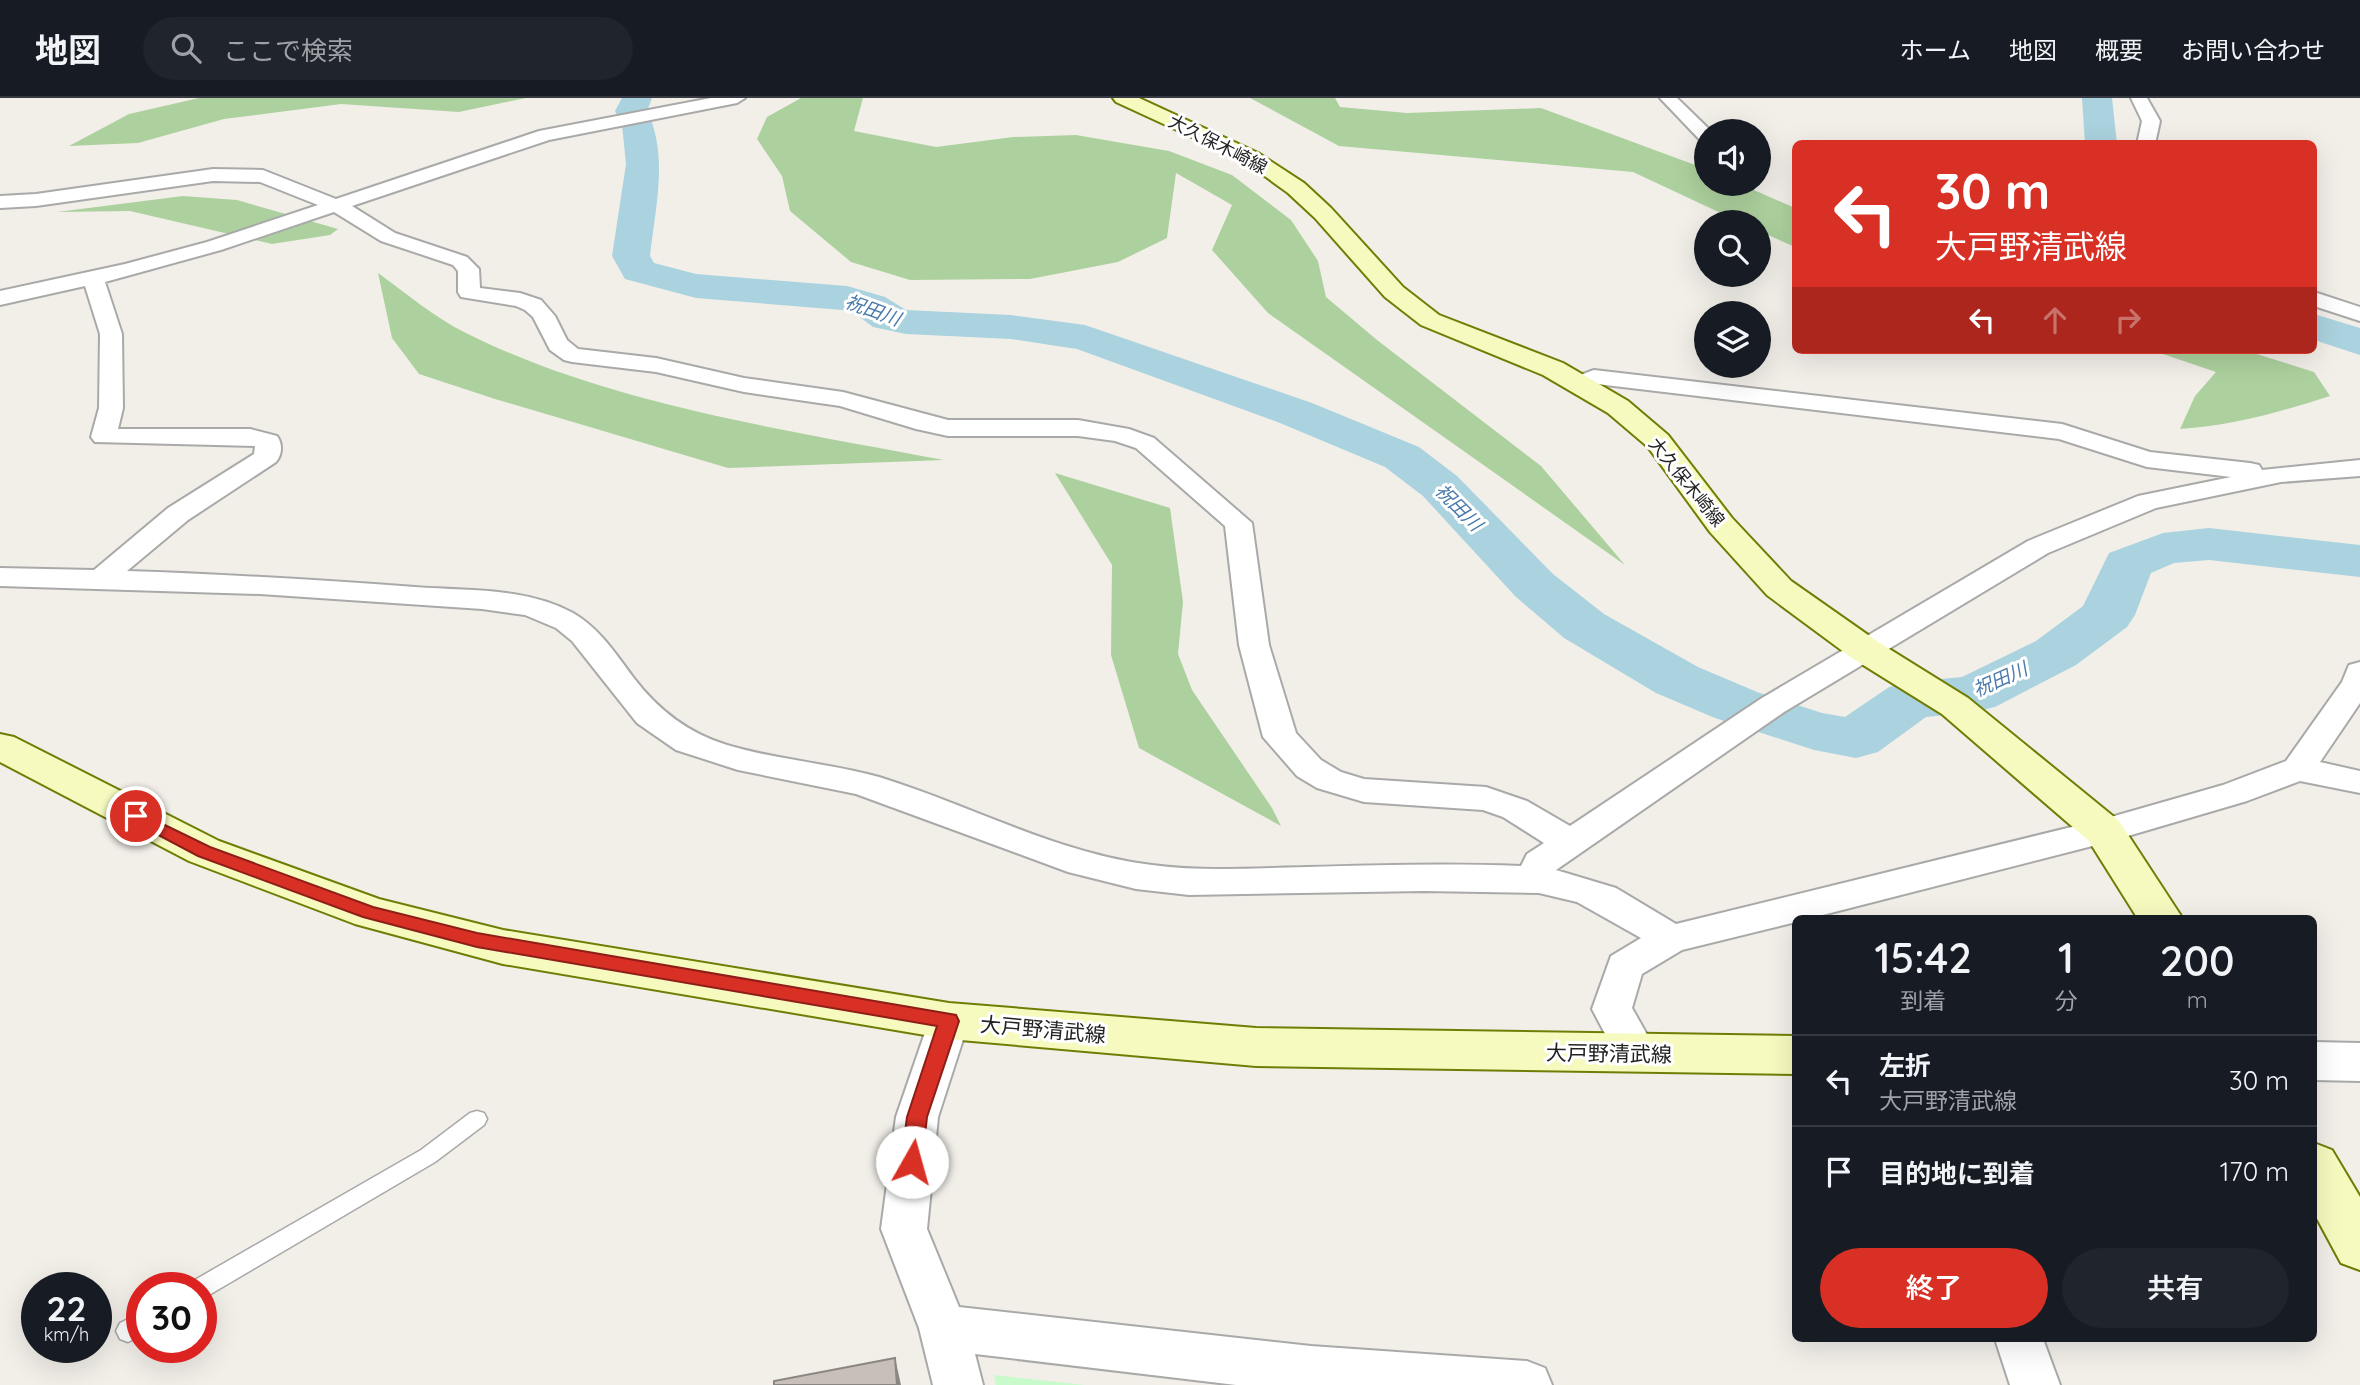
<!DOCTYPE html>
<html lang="ja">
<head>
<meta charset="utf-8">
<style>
	:root { --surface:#171b24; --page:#20242c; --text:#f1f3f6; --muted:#9ea1a6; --line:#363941; --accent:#d93025 }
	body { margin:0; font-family:Quicksand,"Noto Sans JP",sans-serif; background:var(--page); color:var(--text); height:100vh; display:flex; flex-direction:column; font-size:26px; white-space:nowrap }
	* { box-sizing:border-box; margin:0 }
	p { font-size:23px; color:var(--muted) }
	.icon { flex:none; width:38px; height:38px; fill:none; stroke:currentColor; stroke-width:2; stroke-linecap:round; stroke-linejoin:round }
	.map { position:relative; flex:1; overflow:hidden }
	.sheet { position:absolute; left:1792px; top:817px; width:525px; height:427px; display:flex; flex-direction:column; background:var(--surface); border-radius:10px; box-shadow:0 7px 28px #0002 }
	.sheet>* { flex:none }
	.banner { position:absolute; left:1792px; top:42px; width:525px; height:214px; border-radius:10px; box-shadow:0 7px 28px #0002; background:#d93025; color:#fff; overflow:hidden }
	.controls { position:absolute; left:1694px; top:21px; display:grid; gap:14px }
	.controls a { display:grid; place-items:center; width:77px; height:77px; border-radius:50%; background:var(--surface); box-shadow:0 7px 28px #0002; font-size:35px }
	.speed { position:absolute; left:21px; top:1174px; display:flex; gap:14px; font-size:35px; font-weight:700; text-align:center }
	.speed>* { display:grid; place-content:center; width:91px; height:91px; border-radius:50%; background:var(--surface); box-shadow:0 7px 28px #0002; line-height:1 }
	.speed small { font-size:18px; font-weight:400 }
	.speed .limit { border:10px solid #d22; background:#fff; color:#111 }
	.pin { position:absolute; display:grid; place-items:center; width:60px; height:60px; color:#fff; margin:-30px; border:4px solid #fff; border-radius:50%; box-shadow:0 2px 7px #0007 }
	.me { position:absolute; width:77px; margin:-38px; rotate:7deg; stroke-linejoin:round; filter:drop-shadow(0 0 5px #0008) }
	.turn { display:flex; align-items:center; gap:24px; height:147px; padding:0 28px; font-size:32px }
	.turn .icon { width:91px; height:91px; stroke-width:2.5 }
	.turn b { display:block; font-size:49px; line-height:60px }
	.lanes { display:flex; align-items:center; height:66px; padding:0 28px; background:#0003; justify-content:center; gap:35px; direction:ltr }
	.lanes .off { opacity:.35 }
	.eta { display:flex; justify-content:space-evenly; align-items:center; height:119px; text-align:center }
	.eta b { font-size:42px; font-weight:600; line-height:49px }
	.primary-button { display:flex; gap:14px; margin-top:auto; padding:14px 28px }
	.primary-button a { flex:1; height:80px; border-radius:42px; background:var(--accent); color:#fff; font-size:28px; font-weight:600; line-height:80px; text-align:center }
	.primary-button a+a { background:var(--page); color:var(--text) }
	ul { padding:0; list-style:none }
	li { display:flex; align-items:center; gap:21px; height:91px; padding:0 28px; border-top:2px solid var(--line) }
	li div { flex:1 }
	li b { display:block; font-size:26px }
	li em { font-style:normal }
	header { display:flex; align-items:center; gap:42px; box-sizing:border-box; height:98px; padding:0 35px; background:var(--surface); border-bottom:2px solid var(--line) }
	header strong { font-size:33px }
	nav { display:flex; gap:38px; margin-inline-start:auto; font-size:24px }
	.search { width:490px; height:63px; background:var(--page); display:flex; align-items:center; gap:18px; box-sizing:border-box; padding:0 24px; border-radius:38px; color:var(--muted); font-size:26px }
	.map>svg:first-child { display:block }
	.forest { fill:#add19e }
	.park { fill:#c8facc }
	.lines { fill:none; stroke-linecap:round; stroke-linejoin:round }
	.river { fill:#aad3df; fill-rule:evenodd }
	.service-casing { stroke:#a9a9a9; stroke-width:3 }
	.minor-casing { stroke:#a9a9a9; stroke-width:4 }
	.tertiary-casing { stroke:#a9a9a9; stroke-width:4 }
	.secondary-casing { stroke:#707d05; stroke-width:4 }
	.service { fill:#fff; fill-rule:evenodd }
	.minor { fill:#fff; fill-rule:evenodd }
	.tertiary { fill:#fff; fill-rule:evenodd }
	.secondary { fill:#f7fabf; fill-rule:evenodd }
	.shaded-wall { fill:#8b8681 }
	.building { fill:#c7bfb8; stroke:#8b8681; stroke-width:2 }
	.route { fill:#d93025; stroke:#8d1f18; stroke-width:2 }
	.labels { text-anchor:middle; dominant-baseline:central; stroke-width:6; stroke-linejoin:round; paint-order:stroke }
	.far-street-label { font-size:18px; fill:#222; stroke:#fff }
	.far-water-label { font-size:19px; font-style:italic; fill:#4a7aab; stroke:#fff }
	.street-label { font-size:21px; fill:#222; stroke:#fff }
</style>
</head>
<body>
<header>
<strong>地図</strong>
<div class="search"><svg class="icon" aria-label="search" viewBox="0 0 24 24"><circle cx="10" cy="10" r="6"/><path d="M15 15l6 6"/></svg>ここで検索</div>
<nav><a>ホーム</a><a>地図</a><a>概要</a><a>お問い合わせ</a></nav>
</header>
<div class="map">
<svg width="2360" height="1287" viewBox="0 0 2360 1287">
	<rect width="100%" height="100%" fill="#f2efe9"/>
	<path class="forest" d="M199,0H526L459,14L341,6L224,21L138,45L69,48L129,16Z
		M801,0H863L854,33L936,49L1013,39L1076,37L1169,53L1232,77L1291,122L1318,163L1326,199L1377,242L1541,368L1625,467L1268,215L1212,152L1232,107L1176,75L1167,140L1118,164L1030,181L910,182L851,164L790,113L782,78L757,41L767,19Z
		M1250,0H1335L1340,9L1407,15L1541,10L1706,71V86H1740L1795,110V149L1759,133V124H1740L1633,74L1339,48Z
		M183,98L237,102L338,131L330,137L272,146L130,113L57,114Z
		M378,175C406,195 435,220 466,235C610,307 787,332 944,362L728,370L495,301L419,276L392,240Z
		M2151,252H2244L2314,274L2330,298C2280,314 2232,328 2180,331L2195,298L2216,274Z
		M1055,375L1170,410L1183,504L1178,556L1192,592L1272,710L1281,728L1139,650L1111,557L1112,467Z"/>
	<path class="park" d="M994,1277L1085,1287H996Z"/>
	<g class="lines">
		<path class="river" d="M622,0H652L647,13C669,57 655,111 650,158L654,165L696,176L847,188L885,199L906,212L1011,217L1085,227L1312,305L1419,349L1457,378L1553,476L1604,516L1698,569L1757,594L1822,615L1845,619L1889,589L1910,584L1962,579L2036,543L2083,508L2109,455L2163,435L2209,430L2360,447V479L2209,462L2174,465L2151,475L2135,517L2127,529L2076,567L1995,609L1974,614L1926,619L1878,654L1856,660L1814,652L1715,620L1656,595L1564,540L1515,498L1423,398L1385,369L1280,325L1077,251L1011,241L906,236L873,229L857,217L842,212L696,200L625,181L612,158L626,66L622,27L615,13Z
			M2082,0H2112L2117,46H2085Z
			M2314,216L2360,230V257L2314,242Z"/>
		<defs>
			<path id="service" d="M477,1013L484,1015L487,1021L484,1027L435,1064L209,1197L201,1200V1190H190L193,1183L421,1052L470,1015Z
				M142,1214V1237L128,1244L120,1241L116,1233L120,1225Z"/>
			<path id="minor" d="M711,0H745L737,5L549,42L352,108L395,135L467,159L479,171L480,190L520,195L541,202L555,218L567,242L578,251L656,260L744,280L843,294L948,322H1078L1129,331L1154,340L1252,425L1269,547L1296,635L1321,662L1341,674L1364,681L1486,689L1527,703L1570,728L1762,600L2028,443L2138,398L2231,379L2147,369L2059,341L1597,286L1580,292L1572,290L1568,285L1572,280L1594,272L2062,326L2150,354L2250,365L2259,367L2262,372L2360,362V378L2281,384L2156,410L2048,455L1784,614L1556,772L1616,790L1676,826L2104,721L2223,687L2286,663L2342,584L2349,567L2360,564V605L2320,664L2360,673V695L2300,683L2247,703L2104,745L1807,821H1796V824L1682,852L1642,876L1632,910L1658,956L1652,968L1637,973L1622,968L1592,911L1611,858L1641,840L1577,804L1539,795L1424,793L1189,797L1136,791L1068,774L856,696L738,672L676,652L637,625L572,543L556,530L525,517L482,511L260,496L0,488V470L94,472L168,410L254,356L255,348L95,344L91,339L99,310L100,236L85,188L0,207V193L125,166L207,144L318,107L260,84L213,83L36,108L0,110V98L36,96L213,71L263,72L336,101L539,33ZM334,114L381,143L453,167L458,173V194L461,199L516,208L525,212L533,219L550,252L564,262L572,264L656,274L744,294L840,308L916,331L948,338H1078L1115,343L1136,350L1225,428L1239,547L1263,639L1297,678L1317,690L1364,704L1483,712L1503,719L1544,745L1527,756L1521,768C1449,765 1378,767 1307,769C1255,770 1203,774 1152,767C1056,755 970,707 879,679C829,665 777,662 727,647C688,635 658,612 633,579C616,556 599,530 573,515C526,489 467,493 415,489C319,482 223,476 127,473L188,422L276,364C282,357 283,346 277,338L250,331H118L123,310L122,236L105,184L221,152Z
				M1660,0H1677L1711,33H1706V43L1700,42Z
				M2131,0H2147L2160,23L2155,46H2137L2142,23Z
				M2314,194L2360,209V223L2314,208Z
				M949,907L963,912L969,923L938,1019L927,1131L959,1209L1311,1248L1527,1263L1545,1270L1552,1287H1236L975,1256L983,1287H933L919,1230L881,1131L896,1019L929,923L935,912Z
				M1995,1241H2043L2060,1287H2010Z"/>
			<path id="tertiary" d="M2314,944L2360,945V983L2314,982Z"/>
			<path id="secondary" d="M1113,0H1139L1258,55L1304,85L1331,110L1403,189L1439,217L1563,265L1628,303L1668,337L1732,420L1791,483L1878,544L1968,600L2119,723L2183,821H2138L2089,743L1942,616L1852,560L1767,497L1710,434L1648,349L1608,315L1543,277L1421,227L1385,199L1315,120L1288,95L1244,63L1116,4Z
				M0,636L14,639L219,743L379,801L503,832L949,905L1256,930L1796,938V976L1256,968L949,941L503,866L355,826L189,763L0,664Z
				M2314,1045L2332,1052L2360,1099V1172L2341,1165L2314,1115Z"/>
		</defs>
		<use href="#service" class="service-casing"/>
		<use href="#minor" class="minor-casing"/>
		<use href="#tertiary" class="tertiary-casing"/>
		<use href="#secondary" class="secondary-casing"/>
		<use href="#service" class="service"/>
		<use href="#minor" class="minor"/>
		<use href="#tertiary" class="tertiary"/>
		<use href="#secondary" class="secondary"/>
	</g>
	<path class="shaded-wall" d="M895,1260L901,1287H897Z"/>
	<path class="building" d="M895,1260L897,1287H774V1283Z"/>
	<path class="route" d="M136,713L210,749L373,809L477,835L956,917L959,923L927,1019L922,1064L919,1070L912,1073L904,1070L901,1064L907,1019L937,928L477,849L363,819L198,758L130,722L128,718L130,714Z"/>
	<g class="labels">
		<g class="far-street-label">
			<text transform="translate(1218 46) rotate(27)">大久保木崎線</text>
			<text transform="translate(1687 384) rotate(51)">大久保木崎線</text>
		</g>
		<g class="far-water-label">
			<text transform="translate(873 212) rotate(20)">祝田川</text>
			<text transform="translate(1459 409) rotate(45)">祝田川</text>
			<text transform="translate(2000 581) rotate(-24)">祝田川</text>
		</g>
		<g class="street-label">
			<text transform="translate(1043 931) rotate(5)">大戸野清武線</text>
			<text transform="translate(1609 955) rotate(1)">大戸野清武線</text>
		</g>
	</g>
</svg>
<div class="controls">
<a><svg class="icon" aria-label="sound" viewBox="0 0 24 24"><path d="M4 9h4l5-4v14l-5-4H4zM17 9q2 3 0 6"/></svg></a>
<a><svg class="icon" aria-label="search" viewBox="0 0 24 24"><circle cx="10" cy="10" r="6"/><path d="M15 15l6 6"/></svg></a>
<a><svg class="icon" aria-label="layers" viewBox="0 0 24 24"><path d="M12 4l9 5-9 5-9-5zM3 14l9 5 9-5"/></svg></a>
</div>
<div class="speed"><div>22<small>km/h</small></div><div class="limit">30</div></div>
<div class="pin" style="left:136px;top:718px;background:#d93025"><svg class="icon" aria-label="arrive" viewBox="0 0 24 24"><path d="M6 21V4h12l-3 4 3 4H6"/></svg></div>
<svg class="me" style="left:912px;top:1064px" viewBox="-20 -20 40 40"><circle r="19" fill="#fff"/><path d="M0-13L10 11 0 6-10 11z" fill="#d93025"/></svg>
<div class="banner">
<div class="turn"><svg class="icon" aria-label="left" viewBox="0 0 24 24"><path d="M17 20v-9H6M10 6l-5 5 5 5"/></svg><div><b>30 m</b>大戸野清武線</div></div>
<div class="lanes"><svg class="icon" aria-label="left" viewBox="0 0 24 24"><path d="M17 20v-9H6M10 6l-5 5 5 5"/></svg><svg class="icon off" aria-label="ahead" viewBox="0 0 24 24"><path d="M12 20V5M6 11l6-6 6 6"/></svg><svg class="icon off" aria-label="right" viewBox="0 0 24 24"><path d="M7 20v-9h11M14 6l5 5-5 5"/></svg></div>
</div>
<section class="sheet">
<div class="eta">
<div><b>15:42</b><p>到着</p></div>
<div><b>1</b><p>分</p></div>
<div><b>200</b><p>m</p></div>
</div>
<ul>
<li><svg class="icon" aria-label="left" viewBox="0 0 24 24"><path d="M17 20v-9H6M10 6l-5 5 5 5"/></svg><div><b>左折</b><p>大戸野清武線</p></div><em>30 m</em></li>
<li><svg class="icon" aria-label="arrive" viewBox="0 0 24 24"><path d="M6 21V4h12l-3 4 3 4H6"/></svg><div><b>目的地に到着</b></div><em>170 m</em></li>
</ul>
<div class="primary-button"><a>終了</a><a>共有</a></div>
</section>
</div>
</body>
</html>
